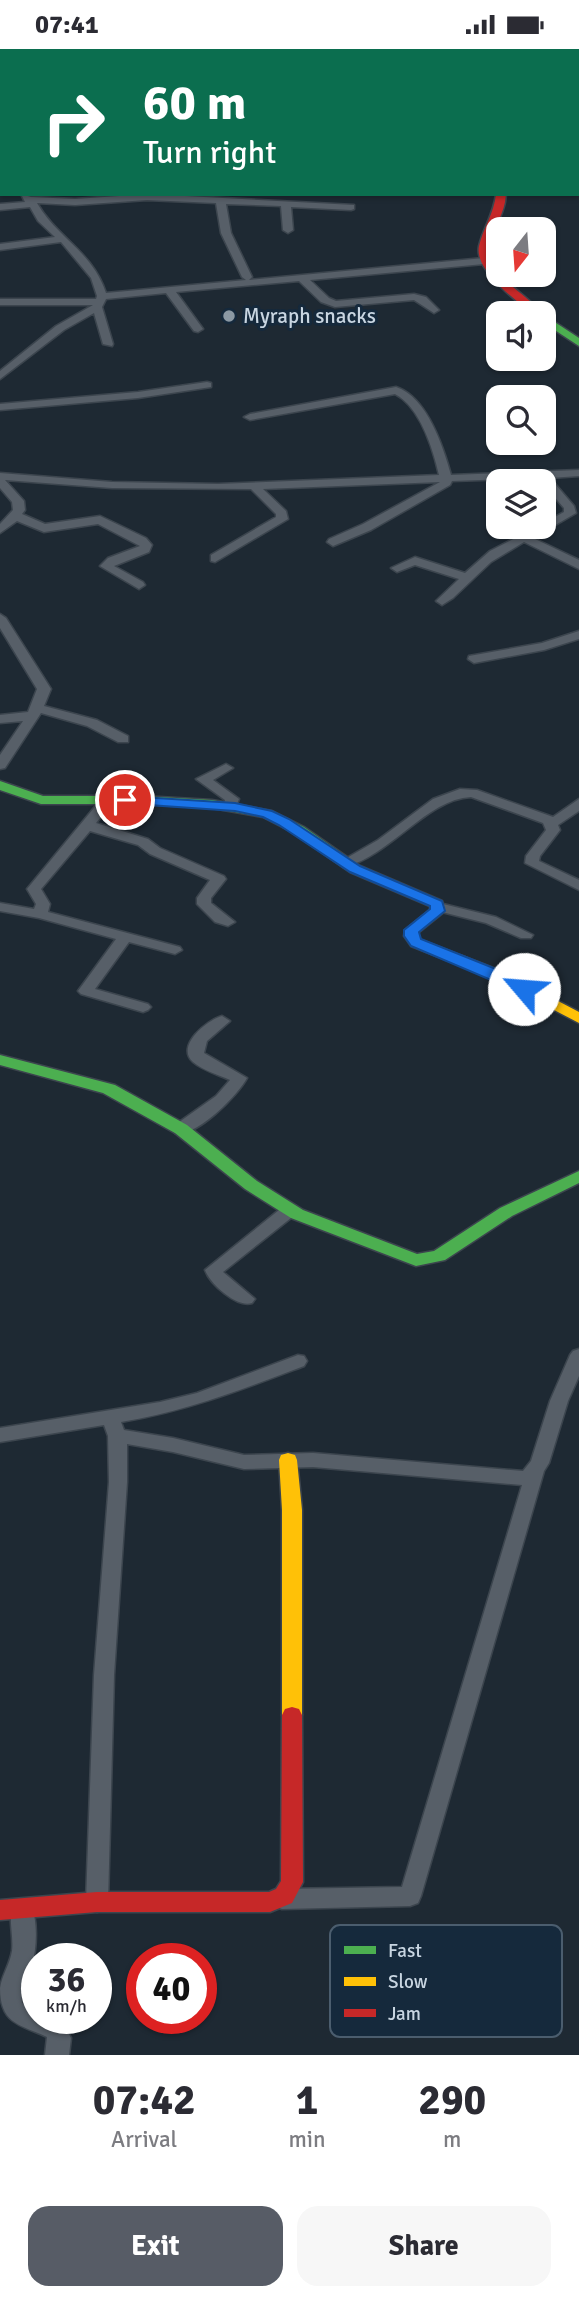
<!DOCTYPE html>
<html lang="en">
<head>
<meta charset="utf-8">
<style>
	:root { --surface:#fff; --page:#f7f7f7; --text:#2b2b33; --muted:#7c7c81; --accent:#575c66 }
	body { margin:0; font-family:Signika,sans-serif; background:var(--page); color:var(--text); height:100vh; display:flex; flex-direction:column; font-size:26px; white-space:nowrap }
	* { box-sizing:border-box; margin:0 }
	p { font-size:23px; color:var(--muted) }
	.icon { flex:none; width:38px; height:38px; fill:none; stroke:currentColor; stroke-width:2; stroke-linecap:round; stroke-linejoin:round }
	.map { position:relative; height:2006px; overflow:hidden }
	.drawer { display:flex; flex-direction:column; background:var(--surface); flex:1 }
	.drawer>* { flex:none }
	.banner { position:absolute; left:0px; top:0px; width:579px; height:147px; box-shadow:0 2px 5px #0004; background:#0b6e4f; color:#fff; overflow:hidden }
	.needle { width:46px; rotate:197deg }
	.buttons { position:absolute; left:486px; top:168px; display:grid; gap:14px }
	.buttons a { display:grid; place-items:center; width:70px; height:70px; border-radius:14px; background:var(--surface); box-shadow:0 2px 5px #0004; font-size:35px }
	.speed { position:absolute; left:21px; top:1894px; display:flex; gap:14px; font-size:35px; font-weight:700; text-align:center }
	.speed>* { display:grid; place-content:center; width:91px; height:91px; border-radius:50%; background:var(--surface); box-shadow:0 2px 5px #0004; line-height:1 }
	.speed small { font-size:18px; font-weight:400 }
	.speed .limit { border:10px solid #d22; background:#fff; color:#111 }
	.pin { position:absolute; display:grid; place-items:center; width:60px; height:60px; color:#fff; margin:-30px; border:4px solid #fff; border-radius:50%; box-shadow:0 2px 7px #0007 }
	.me { position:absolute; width:77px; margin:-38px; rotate:297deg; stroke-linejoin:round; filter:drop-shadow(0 0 5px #0008) }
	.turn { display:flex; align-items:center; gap:24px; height:147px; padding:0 28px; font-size:32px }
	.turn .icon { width:91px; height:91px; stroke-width:2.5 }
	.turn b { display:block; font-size:49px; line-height:60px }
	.eta { display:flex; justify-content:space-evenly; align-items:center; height:119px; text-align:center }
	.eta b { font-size:42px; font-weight:800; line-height:49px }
	.action { display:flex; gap:14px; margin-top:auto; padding:14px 28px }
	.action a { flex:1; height:80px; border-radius:21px; background:var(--accent); color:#fff; font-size:28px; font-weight:800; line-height:80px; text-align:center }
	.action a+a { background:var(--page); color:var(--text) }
	.status { display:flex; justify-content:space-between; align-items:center; height:49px; padding:0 35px; background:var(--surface); direction:ltr }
	.status svg { height:19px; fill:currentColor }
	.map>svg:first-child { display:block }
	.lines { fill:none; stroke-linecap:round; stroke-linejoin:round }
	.street-casing { stroke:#3c454e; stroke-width:3 }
	.fast-casing { stroke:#3c454e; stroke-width:3 }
	.slow-casing { stroke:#3c454e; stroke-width:3 }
	.jam-casing { stroke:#3c454e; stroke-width:3 }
	.street { fill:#575f68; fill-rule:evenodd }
	.fast { fill:#4caf50; fill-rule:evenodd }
	.slow { fill:#ffc107; fill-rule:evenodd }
	.jam { fill:#c62828; fill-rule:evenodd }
	.route { fill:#1a73e8; stroke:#114b97; stroke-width:2 }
	.poi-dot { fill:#8c99a4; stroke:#15293c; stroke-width:2.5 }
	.labels { text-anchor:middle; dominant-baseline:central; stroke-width:6; stroke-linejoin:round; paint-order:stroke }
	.far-poi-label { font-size:21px; fill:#c8d5e1; stroke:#15293c; text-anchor:start }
	.key { fill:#15293c; stroke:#4b5d6e; stroke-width:2 }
	.key-label { font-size:19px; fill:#c8d5e1 }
</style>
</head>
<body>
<div class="status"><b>07:41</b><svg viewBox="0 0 49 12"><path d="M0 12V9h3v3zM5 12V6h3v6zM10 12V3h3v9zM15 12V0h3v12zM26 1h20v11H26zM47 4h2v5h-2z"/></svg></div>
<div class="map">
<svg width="579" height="2006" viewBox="0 0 579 2006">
	<rect width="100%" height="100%" fill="#1e2933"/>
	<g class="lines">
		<defs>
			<path id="street" d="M98,0H108L110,2H99Z
				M161,0H171L173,2H162Z
				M228,0H252L226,2Z
				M567,0H576L566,2Z
				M579,43V49L578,50V44Z
				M578,78H579V84H578Z
				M0,87H2V93H0Z
				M0,122L2,123V130L0,129Z
				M21,145L31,148L75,150L148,145L354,156V160L351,161L291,158L293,181L288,184L283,181L281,157L226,155L231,184L252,228L249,231L484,209L489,212L484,215L310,231L329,249L336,252L414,245L426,248L439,261L434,264L414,251L335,258L321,253L299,232L176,243L203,280L198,283L194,282L166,244L106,250L102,258L113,295L112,297L103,295L94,264L64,281L0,330V322L56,277L93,256H0V250H96L97,247L91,229L61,193L0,201V195L55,188L38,172L30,158L0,161V155L25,153ZM147,151L216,154L221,184L242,228L246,231L106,244C92,202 57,189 37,154L75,156Z
				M207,333L211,334V338L138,349L0,361V355L138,343Z
				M396,338C427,348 443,397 451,426L579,421V427L550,429L574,457L576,464L533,489L579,511V520L524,493L491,513L453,549L442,556L436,552L459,530L415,516L397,523L391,519L415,508L465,524L490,502L537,478H544V474L564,463V459L544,436V432L538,429L452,432L450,436L371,481L333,497L327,493L329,490L363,475L440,433L263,440L286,462L288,470L215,513L211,512V506L276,468V465L251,440L112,439L5,431L24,452L25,461L22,465L45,475L100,467L146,489L152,496L149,503L114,517L143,533L145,536L139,540L100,517L108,509L140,497L98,475L44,483L17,472L0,484V475L13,461L12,453L0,439V424L112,433L218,435L439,426C433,400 420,358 395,345L250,371L244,368L250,365Z
				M0,565L6,569L51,640L44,657L97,671L128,687V693H118L87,677L41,664L5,719L0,720V706L23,672L0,674V666L28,663L37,640L0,579Z
				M579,582V590L544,601L474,614L468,610L469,607L542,594Z
				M226,715L233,719L213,731L239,750L235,760L230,761L223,757L225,751L196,730Z
				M460,740L477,741L553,768L579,750V762L558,776L560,781L540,807L539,812L579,831V841L525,814L526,807L546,781L543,774L471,748C427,750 391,806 345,818L338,814L378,791L433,750Z
				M108,747L115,751L96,774L148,790L160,799L224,827L226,830L211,849V854L235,873L228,877L215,873L197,855V849L210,831L150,805L138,796L90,782L41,840L50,855L48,863L180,898L182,901L175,905L129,893L95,940L148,955L151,958L148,961L143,963L81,945L78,942L116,890L39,869L0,862V854L34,860L36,855L27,840L103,748Z
				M439,854L496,868L533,886L531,889H521L486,874L434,861L432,858L434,855Z
				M222,967L230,972L207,992L204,1004L247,1029C238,1046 196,1089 175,1084L173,1080L175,1076L216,1047L230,1031C219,1026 202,1021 193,1013C175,997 207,971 222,967Z
				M290,1155L296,1157L298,1161L296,1165L223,1223L255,1250L252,1254C237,1259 210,1235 205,1221L284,1157Z
				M579,1300V1327L568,1352L549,1414L544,1422L421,1847L418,1854L410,1857L282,1860L274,1857L271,1850L274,1843L282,1840L402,1838L522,1436L313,1418L244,1420L173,1403L127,1395V1433L114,1626L108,1853L105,1860L97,1863L89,1860L86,1853L94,1626L109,1433L108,1387L104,1376L0,1393V1379L160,1353L197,1344L298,1306L304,1307L307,1312L304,1317C243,1340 187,1362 121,1373L124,1381L173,1389L244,1406L313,1404L523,1422L531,1412L550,1352L570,1306L573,1302Z
				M22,1850L30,1853C38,1870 37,1898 32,1916C27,1929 20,1940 22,1954L37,1963V1969H52L63,1974L71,1989L69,2006H45L47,1988C22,1976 0,1976 0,1939C2,1926 10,1915 12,1902C14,1886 7,1867 14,1853Z"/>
			<path id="fast" d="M0,57H2V63H0Z
				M544,266L579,289V297L544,274Z
				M0,732L43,747H141L212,751L272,762L304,778L360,817L442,852L445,862L419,883L418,887L421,891L467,909L470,912L467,915H457L411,897L404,887L405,881L430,861V857L350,823L294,784L263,768L212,759L141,755H41L0,741Z
				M0,1006L115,1036L187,1076L257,1132L303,1161L417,1205L434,1202L500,1159L579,1122V1134L512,1167L445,1211L416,1217L291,1169L245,1140L175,1084L103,1044L0,1016Z"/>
			<path id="slow" d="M578,25L579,26V32L578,31Z
				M462,907L501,922L579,963V974L491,928L457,915L454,912L457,909Z
				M288,1404L295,1406L297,1411L302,1461V1666L299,1672L292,1674L285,1672L282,1666V1461L279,1411L281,1406Z"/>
			<path id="jam" d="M373,0H382L383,2H374Z
				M496,145H506L505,153C502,169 491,184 489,199C486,225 528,246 542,264H531C515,250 474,221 479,197C483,179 494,165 496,145Z
				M292,1658L299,1660L302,1666L303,1833L292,1854L270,1863H97L0,1871V1851L97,1843H269L276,1840L281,1832L282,1666L285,1660Z"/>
		</defs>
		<use href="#street" class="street-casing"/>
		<use href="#fast" class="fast-casing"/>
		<use href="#slow" class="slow-casing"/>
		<use href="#jam" class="jam-casing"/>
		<use href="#street" class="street"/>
		<use href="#fast" class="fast"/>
		<use href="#slow" class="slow"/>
		<use href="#jam" class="jam"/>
	</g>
	<path class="route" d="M125,747L235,754L272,762L289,770L360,817L442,852L445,862L419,883L421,890L501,922L532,940L524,945L411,897L404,887V881L430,860V857L350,823L279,776L263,768L235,762L120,754V748Z"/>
	<circle class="poi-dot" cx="229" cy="267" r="7"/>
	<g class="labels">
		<g class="far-poi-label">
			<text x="243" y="267">Myraph snacks</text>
		</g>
	</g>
	<rect x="330" y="1876" width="232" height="112" rx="10" class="key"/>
	<rect x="344" y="1897" width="32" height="8" fill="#4caf50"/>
	<rect x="344" y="1928" width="32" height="9" fill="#ffc107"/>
	<rect x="344" y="1960" width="32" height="8" fill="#c62828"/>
	<g class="key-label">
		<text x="388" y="1908">Fast</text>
		<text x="388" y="1939">Slow</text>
		<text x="388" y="1971">Jam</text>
	</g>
</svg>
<div class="buttons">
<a><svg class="needle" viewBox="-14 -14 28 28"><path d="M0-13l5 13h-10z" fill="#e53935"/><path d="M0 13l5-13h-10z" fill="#7c7c81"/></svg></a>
<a><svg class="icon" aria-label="sound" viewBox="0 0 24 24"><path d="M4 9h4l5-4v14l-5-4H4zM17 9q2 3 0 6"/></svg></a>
<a><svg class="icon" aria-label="search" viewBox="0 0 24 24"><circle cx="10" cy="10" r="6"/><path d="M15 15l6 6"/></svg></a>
<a><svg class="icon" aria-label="layers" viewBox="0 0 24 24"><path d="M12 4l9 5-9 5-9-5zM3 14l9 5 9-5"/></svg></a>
</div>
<div class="speed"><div>36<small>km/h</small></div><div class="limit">40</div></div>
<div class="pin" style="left:125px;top:751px;background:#d93025"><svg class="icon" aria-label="arrive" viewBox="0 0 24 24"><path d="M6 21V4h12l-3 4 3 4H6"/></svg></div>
<svg class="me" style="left:524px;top:940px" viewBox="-20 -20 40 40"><circle r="19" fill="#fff"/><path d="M0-13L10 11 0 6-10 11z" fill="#1a73e8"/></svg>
<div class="banner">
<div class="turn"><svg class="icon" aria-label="right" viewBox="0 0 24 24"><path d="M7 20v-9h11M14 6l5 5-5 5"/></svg><div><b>60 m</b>Turn right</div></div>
</div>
</div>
<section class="drawer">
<div class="eta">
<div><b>07:42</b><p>Arrival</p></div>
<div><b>1</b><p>min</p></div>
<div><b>290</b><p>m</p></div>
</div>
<div class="action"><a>Exit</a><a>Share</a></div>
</section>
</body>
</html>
